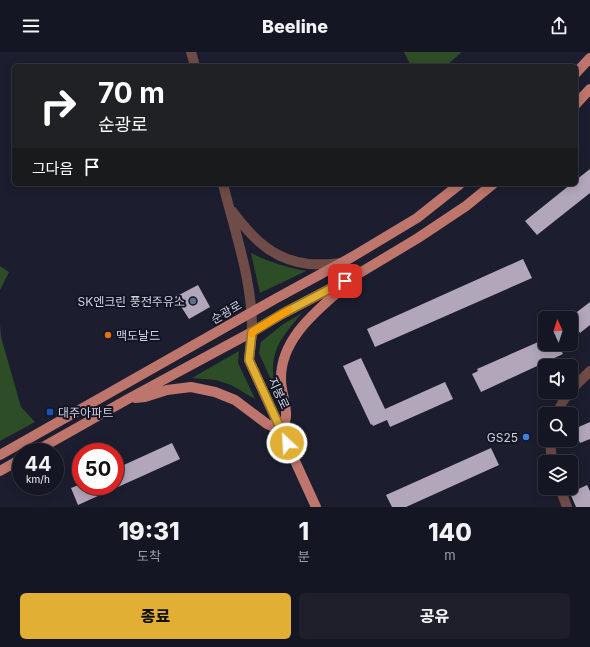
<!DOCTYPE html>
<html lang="ko">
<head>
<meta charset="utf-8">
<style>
	:root { --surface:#151623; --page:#1e1f2b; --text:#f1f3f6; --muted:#9d9fa6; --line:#343541; --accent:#e1af34 }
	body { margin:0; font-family:Inter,"Noto Sans KR",sans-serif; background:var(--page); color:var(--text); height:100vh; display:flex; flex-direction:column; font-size:15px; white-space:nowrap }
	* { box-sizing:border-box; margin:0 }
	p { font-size:13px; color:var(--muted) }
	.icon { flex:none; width:22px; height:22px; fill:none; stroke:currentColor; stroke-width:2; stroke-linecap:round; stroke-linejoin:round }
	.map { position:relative; height:455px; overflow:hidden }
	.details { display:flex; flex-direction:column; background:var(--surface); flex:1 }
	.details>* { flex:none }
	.banner { position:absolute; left:12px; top:12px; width:566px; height:122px; border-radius:6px; box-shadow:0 2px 10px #0003,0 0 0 1px var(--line); background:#202124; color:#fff; overflow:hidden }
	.needle { width:26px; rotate:357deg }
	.fabs { position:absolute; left:538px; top:259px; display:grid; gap:8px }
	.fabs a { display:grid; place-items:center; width:40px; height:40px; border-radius:6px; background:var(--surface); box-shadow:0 2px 10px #0003,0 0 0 1px var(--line); font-size:20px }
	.speed { position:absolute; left:12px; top:391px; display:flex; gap:8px; font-size:20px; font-weight:700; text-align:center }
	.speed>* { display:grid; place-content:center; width:52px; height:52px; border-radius:50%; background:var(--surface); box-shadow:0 2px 10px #0003,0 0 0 1px var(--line); line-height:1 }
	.speed small { font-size:10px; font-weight:400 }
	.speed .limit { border:6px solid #d22; background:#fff; color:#111 }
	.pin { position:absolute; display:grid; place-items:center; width:34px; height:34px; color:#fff; margin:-17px; border-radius:8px; box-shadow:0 2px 6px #0006 }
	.me { position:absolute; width:44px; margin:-22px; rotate:335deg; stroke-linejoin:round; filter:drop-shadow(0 0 3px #0008) }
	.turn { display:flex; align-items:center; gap:14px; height:84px; padding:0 20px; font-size:18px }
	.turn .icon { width:52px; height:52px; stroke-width:2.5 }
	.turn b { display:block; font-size:28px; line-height:34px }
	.then { display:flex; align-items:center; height:38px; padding:0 20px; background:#0003; gap:8px; font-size:15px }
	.eta { display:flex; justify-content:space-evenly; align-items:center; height:68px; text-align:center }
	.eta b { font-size:24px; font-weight:800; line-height:28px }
	.button { display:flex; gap:8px; margin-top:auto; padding:8px 20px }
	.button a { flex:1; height:46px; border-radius:6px; background:var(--accent); color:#111; font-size:16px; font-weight:800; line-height:46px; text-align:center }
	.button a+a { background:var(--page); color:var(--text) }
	header { display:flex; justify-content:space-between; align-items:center; height:52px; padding:0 20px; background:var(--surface); font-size:18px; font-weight:800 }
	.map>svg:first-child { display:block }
	.green { fill:#2d4d27 }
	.building { fill:#b2a6bb }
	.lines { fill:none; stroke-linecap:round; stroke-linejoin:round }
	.minor { stroke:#6f4c47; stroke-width:10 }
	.major { stroke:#be756c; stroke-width:10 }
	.route-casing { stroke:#927222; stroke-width:10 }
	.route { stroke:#e1af34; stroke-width:7 }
	.slow { stroke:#f59e0b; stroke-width:7 }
	.service-dot { fill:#5c6f8a; stroke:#131525; stroke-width:1.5 }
	.food-dot { fill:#e8710a; stroke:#131525; stroke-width:1.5 }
	.transit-dot { fill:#1a4fb4; stroke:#131525; stroke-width:1.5 }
	.shop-dot { fill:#3f7fe0; stroke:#131525; stroke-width:1.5 }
	.labels { text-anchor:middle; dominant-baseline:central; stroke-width:4; stroke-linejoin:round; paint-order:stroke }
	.poi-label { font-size:12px; fill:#d1d3df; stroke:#131525; text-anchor:end }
	.street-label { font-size:12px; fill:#d1d3df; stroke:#131525 }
</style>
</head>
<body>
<header><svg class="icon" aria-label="menu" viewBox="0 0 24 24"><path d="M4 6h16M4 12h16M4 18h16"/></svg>Beeline<svg class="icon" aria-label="share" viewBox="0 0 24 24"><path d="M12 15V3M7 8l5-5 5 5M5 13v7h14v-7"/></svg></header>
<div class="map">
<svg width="590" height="455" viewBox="0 0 590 455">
	<rect width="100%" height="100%" fill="#1c1e2f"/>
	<path class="green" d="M404,0H462L446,14H411Z
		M251,201C269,210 286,215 306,219L260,241Z
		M0,214L9,220L0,238Z
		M302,261C279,288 268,301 275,337L259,301L261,290L282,273Z
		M0,272L1,285L21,355L35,370L0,389Z
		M239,299L238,311L255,347L231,333L216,328L192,326Z"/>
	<path class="building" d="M590,117V141L537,183L525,169L571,132H576V128Z
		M523,207L532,226L375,295L367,277Z
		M198,233L210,255L189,267L175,245Z
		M590,250V273L580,281L571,269V266H569Z
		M545,287V292H558L563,302L481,340L472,322L478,319L477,317Z
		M361,306L385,357L445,330L453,347L390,375L387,368L373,374L372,372L371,373L343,314Z
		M590,370V387L580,391L574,377Z
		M172,391L180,407L78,453L71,436L81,432V434H115V417Z
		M491,396L499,413L406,455H392L386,443Z
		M587,433L590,439V455H576L570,441Z"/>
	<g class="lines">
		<path class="minor" d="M191,0L195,14
			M223,132C235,181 253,230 252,280
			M232,159C253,187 273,208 309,212C320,213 330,212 341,211
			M571,338L590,319
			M557,362L563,349L570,340
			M550,388L552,410
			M560,436L567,455"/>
		<path class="major" d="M576,21L590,6
			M576,52L590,37
			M252,280L249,308L316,455
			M135,346L145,345L167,338L191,335L215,340L235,348L267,372L282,379
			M282,379C283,374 286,369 286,364C287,354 281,339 281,328C280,286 318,258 346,233
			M34,400L128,347L252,280L282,262L358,222L418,186L466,154L493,132
			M0,403L275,247L352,205L417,166L460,132
			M0,419L21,407"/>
	</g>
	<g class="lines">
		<defs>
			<path id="route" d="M287,391L249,308L252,280L282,262L345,229"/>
		</defs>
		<use href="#route" class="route-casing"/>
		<use href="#route" class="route"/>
		<path class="slow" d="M252,282V280L289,258"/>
	</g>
	<circle class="service-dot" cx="193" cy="249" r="4"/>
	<circle class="food-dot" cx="108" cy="283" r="4"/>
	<rect class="transit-dot" x="46" y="356" width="8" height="8" rx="2"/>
	<circle class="shop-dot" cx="526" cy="385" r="4"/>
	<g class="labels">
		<g class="poi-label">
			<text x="185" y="249">SK엔크린 풍전주유소</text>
			<text x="116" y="283" text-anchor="start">맥도날드</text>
			<text x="58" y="360" text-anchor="start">대주아파트</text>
			<text x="518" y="385">GS25</text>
		</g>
		<g class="street-label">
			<text transform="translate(226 260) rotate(-30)">순광로</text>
			<text transform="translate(279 341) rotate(65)">지봉로</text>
		</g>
	</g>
</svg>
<div class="fabs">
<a><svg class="needle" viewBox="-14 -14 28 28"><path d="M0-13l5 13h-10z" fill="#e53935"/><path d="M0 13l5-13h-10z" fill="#9d9fa6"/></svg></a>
<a><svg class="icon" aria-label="sound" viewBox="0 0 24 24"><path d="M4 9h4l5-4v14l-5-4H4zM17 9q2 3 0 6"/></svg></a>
<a><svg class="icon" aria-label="search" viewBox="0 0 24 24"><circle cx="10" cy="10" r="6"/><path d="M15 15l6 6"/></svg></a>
<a><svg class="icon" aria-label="layers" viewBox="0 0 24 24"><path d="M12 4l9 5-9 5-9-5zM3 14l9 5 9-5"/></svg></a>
</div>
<div class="speed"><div>44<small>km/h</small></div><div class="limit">50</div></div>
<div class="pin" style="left:345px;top:229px;background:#d93025"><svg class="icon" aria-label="arrive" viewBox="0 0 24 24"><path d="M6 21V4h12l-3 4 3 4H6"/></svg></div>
<svg class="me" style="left:287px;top:391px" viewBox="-20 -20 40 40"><circle r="17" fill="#e1af34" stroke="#fff" stroke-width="3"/><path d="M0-11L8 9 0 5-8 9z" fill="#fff"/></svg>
<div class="banner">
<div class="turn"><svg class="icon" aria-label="right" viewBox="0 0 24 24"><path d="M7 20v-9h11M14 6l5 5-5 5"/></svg><div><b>70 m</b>순광로</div></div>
<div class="then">그다음<svg class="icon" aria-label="arrive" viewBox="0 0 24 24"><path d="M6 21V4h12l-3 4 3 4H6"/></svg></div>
</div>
</div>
<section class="details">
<div class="eta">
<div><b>19:31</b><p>도착</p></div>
<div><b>1</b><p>분</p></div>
<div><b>140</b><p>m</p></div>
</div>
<div class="button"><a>종료</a><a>공유</a></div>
</section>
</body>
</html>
